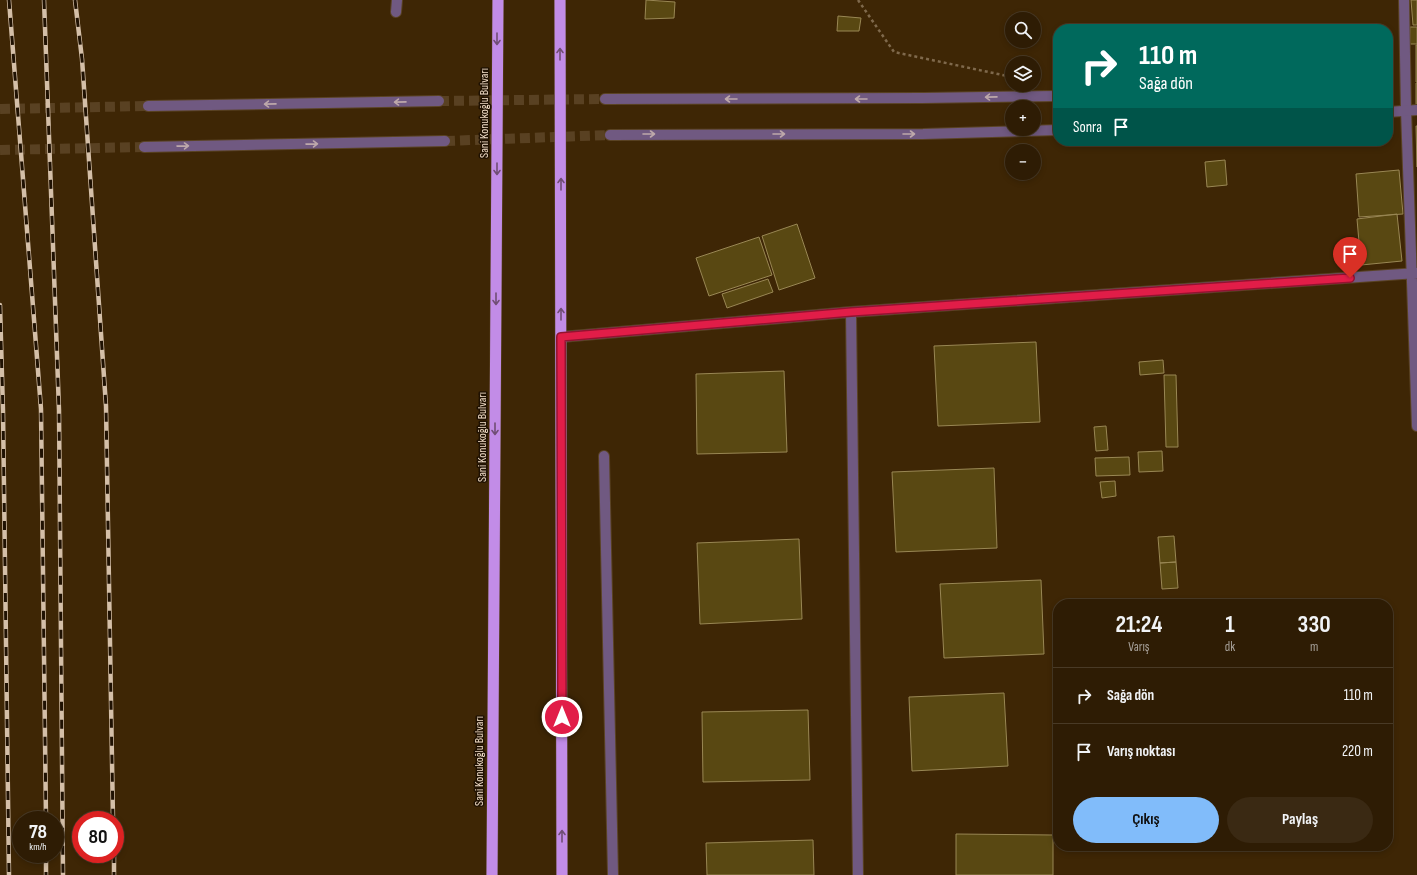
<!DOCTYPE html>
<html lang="tr">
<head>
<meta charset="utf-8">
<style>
	:root { --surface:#2e1c04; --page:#3a2913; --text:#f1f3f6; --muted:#a7a19a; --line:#493a26; --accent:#81bcfa }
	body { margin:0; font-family:"Sofia Sans Condensed",sans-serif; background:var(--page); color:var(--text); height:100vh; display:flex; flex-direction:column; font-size:15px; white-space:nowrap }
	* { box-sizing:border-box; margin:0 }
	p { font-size:13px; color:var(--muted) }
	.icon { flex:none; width:22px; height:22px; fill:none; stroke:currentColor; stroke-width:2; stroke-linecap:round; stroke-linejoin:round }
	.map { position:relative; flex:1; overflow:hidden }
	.details { position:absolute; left:1053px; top:599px; width:340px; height:252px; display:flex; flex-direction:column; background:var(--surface); border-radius:16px; box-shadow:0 2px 6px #0003,0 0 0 1px var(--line) }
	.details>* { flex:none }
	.banner { position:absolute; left:1053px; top:24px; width:340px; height:122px; border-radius:16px; box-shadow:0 2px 6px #0003,0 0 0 1px var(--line); background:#00695c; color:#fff; overflow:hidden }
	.buttons { position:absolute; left:1005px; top:12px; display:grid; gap:8px }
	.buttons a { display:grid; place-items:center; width:36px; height:36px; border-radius:50%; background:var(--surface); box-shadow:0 2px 6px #0003,0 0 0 1px var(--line); font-size:20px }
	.speed { position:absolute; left:12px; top:811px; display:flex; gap:8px; font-size:20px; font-weight:700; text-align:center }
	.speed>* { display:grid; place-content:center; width:52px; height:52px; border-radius:50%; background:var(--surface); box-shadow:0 2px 6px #0003,0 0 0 1px var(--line); line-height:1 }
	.speed small { font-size:10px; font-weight:400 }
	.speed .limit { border:6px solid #d22; background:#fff; color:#111 }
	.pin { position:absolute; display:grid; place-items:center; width:34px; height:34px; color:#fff; margin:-41px -17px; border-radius:50% 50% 50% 0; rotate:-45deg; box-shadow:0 0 4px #0007 }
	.pin .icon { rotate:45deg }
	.me { position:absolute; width:44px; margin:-22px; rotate:0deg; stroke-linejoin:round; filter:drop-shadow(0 0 3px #0008) }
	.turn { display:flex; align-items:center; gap:14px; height:84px; padding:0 20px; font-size:18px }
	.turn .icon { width:52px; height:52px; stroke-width:2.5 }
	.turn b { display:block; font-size:28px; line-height:34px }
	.then { display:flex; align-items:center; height:38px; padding:0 20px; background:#0003; gap:8px; font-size:15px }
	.eta { display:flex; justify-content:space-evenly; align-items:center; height:68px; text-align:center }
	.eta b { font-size:24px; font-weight:700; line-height:28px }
	.button { display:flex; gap:8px; margin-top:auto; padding:8px 20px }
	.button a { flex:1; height:46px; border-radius:24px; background:var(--accent); color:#111; font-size:16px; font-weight:700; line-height:46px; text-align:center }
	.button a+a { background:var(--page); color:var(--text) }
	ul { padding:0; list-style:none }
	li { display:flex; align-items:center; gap:12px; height:56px; padding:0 20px; border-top:1px solid var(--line) }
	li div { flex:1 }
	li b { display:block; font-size:15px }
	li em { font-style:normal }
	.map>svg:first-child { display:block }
	.building { fill:#594812; stroke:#998754 }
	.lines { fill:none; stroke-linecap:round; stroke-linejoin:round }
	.tertiary-tunnel { stroke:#594122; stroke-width:10; stroke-dasharray:10 5; stroke-linecap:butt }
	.minor-casing { stroke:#5a4324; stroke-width:12 }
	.tertiary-casing { stroke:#5a4324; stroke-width:12 }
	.trunk-casing { stroke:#5a4324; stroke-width:12 }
	.path { stroke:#7f694c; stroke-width:2.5; stroke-dasharray:3 3; stroke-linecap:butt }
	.minor { stroke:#705981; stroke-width:10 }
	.tertiary { stroke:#705981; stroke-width:10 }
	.trunk { stroke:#c28ce7; stroke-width:11 }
	.rail-casing { stroke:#d4bfa8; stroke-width:4.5 }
	.rail { stroke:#1f1102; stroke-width:3; stroke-dasharray:9; stroke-linecap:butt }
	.oneway { stroke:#704e74 }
	.oneway2 { stroke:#bda8aa }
	.route-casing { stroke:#92132f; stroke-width:10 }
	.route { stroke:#e11d48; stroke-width:7 }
	.labels { text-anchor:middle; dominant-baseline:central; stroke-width:3; stroke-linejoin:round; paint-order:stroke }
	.street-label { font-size:12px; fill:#f0dcc6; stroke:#1f1102 }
</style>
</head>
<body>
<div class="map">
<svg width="1417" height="875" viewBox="0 0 1417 875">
	<rect width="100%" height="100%" fill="#3e2605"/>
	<path class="building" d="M646,0L675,2L674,18L645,19Z
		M1411,0H1417V25H1413Z
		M838,16L861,18L859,31H837Z
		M1410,27H1417V44H1410Z
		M1416,45H1417V82H1416Z
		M1416,83H1417V107H1416Z
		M1416,126H1417V167Z
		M1225,160L1227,185L1207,187L1205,162Z
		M1399,170L1403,214L1359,217L1356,174Z
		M1397,214L1402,261L1361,265L1357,219Z
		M797,224L815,278L779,290L762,236Z
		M759,237L772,275L709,296L696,258Z
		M768,279L773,292L727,308L722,294Z
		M1036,342L1040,422L938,426L934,346Z
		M1163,360L1164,373L1140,375L1139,362Z
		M784,371L787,452L697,454L696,374Z
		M1164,375H1176L1178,447H1166Z
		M1106,426L1108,450L1096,451L1094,427Z
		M1162,451L1163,471L1139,472L1138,452Z
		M1129,457L1130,475L1096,476L1095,458Z
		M994,468L997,548L896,552L892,472Z
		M1115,481L1116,496L1102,498L1100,482Z
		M1174,536L1176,562L1160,563L1158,537Z
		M799,539L802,619L700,624L697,543Z
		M1176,562L1178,588L1162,589L1160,563Z
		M1041,580L1044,654L944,658L940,584Z
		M1004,693L1008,766L912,771L909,697Z
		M808,710L810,780L703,782L702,712Z
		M956,834L1053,835V875H956Z
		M813,840L814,875H707L706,843Z"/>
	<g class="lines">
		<path class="tertiary-tunnel" d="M439,101L605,99
			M0,109L148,106
			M445,141L610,135
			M0,150L144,147"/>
		<defs>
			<path id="minor" d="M1404,0L1406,110L1417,426
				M396,12L397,0
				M851,312L858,875
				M561,337L851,312L1417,273
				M604,456L613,875"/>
			<path id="tertiary" d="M605,99L923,98L1058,96
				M148,106L439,101
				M1388,112L1417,110
				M610,135L923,134L1058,130
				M144,147L445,141"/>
			<path id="trunk" d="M560,0L562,875
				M492,875L498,0"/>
		</defs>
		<use href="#minor" class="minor-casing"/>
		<use href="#tertiary" class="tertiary-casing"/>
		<use href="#trunk" class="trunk-casing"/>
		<path class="path" d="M858,0L894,52L1012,77"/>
		<use href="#minor" class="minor"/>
		<use href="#tertiary" class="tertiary"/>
		<use href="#trunk" class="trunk"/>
		<defs>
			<path id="rail" d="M9,0L41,409L46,820
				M44,0L59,410L63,875
				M75,0L82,59L106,406L113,820
				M0,305L3,411L9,875
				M46,854V875
				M114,854V875"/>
		</defs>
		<use href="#rail" class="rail-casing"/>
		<use href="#rail" class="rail"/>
	</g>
	<defs><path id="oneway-shaft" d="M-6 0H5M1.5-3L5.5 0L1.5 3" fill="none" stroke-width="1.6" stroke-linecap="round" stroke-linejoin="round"/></defs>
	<g class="oneway">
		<use href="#oneway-shaft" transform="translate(497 39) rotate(90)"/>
		<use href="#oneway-shaft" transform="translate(560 54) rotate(-90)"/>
		<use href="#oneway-shaft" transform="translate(497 169) rotate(90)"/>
		<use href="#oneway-shaft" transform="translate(561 184) rotate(-90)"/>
		<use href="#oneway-shaft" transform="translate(496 299) rotate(90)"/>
		<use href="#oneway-shaft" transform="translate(561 314) rotate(-90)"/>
		<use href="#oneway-shaft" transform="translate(495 429) rotate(90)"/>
		<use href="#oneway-shaft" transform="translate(562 836) rotate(-90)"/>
	</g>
	<g class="oneway2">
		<use href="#oneway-shaft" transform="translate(991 97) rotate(179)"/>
		<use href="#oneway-shaft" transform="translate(731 99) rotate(180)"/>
		<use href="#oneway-shaft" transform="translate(861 99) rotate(180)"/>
		<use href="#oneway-shaft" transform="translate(400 102) rotate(179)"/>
		<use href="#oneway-shaft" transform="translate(270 104) rotate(179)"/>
		<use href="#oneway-shaft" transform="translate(649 134)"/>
		<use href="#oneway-shaft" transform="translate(779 134)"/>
		<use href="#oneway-shaft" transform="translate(909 134)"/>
		<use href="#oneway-shaft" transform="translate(312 144) rotate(-1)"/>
		<use href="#oneway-shaft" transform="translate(183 146) rotate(-1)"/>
	</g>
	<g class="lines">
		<defs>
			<path id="route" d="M562,717L561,337L851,312L1350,278"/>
		</defs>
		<use href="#route" class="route-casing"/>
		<use href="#route" class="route"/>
	</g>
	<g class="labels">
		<g class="street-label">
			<text transform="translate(484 113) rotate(-90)">Sani Konukoğlu Bulvarı</text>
			<text transform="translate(482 437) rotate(-90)">Sani Konukoğlu Bulvarı</text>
			<text transform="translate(479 761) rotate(-90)">Sani Konukoğlu Bulvarı</text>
		</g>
	</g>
</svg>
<div class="buttons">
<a><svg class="icon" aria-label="search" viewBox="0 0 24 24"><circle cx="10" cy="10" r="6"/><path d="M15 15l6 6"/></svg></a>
<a><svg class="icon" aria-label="layers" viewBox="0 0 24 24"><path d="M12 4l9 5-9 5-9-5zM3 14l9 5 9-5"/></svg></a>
<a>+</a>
<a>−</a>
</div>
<div class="speed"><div>78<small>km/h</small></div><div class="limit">80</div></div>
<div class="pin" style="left:1350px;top:278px;background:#d93025"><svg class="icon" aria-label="arrive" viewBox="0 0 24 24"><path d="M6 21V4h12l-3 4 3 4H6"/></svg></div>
<svg class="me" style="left:562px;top:717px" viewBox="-20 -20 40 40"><circle r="17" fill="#e11d48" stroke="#fff" stroke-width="3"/><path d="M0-11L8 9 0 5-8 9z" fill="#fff"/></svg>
<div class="banner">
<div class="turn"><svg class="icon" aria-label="right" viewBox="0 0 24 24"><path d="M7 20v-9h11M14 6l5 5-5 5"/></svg><div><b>110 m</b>Sağa dön</div></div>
<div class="then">Sonra<svg class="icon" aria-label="arrive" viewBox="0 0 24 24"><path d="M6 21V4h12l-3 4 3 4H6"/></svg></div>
</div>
<section class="details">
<div class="eta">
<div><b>21:24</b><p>Varış</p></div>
<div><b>1</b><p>dk</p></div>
<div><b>330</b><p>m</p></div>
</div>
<ul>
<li><svg class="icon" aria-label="right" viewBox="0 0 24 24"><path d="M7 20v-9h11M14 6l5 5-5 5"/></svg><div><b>Sağa dön</b></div><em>110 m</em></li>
<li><svg class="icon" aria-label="arrive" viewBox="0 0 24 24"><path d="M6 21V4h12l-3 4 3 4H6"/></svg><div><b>Varış noktası</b></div><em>220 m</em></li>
</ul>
<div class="button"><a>Çıkış</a><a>Paylaş</a></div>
</section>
</div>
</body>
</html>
